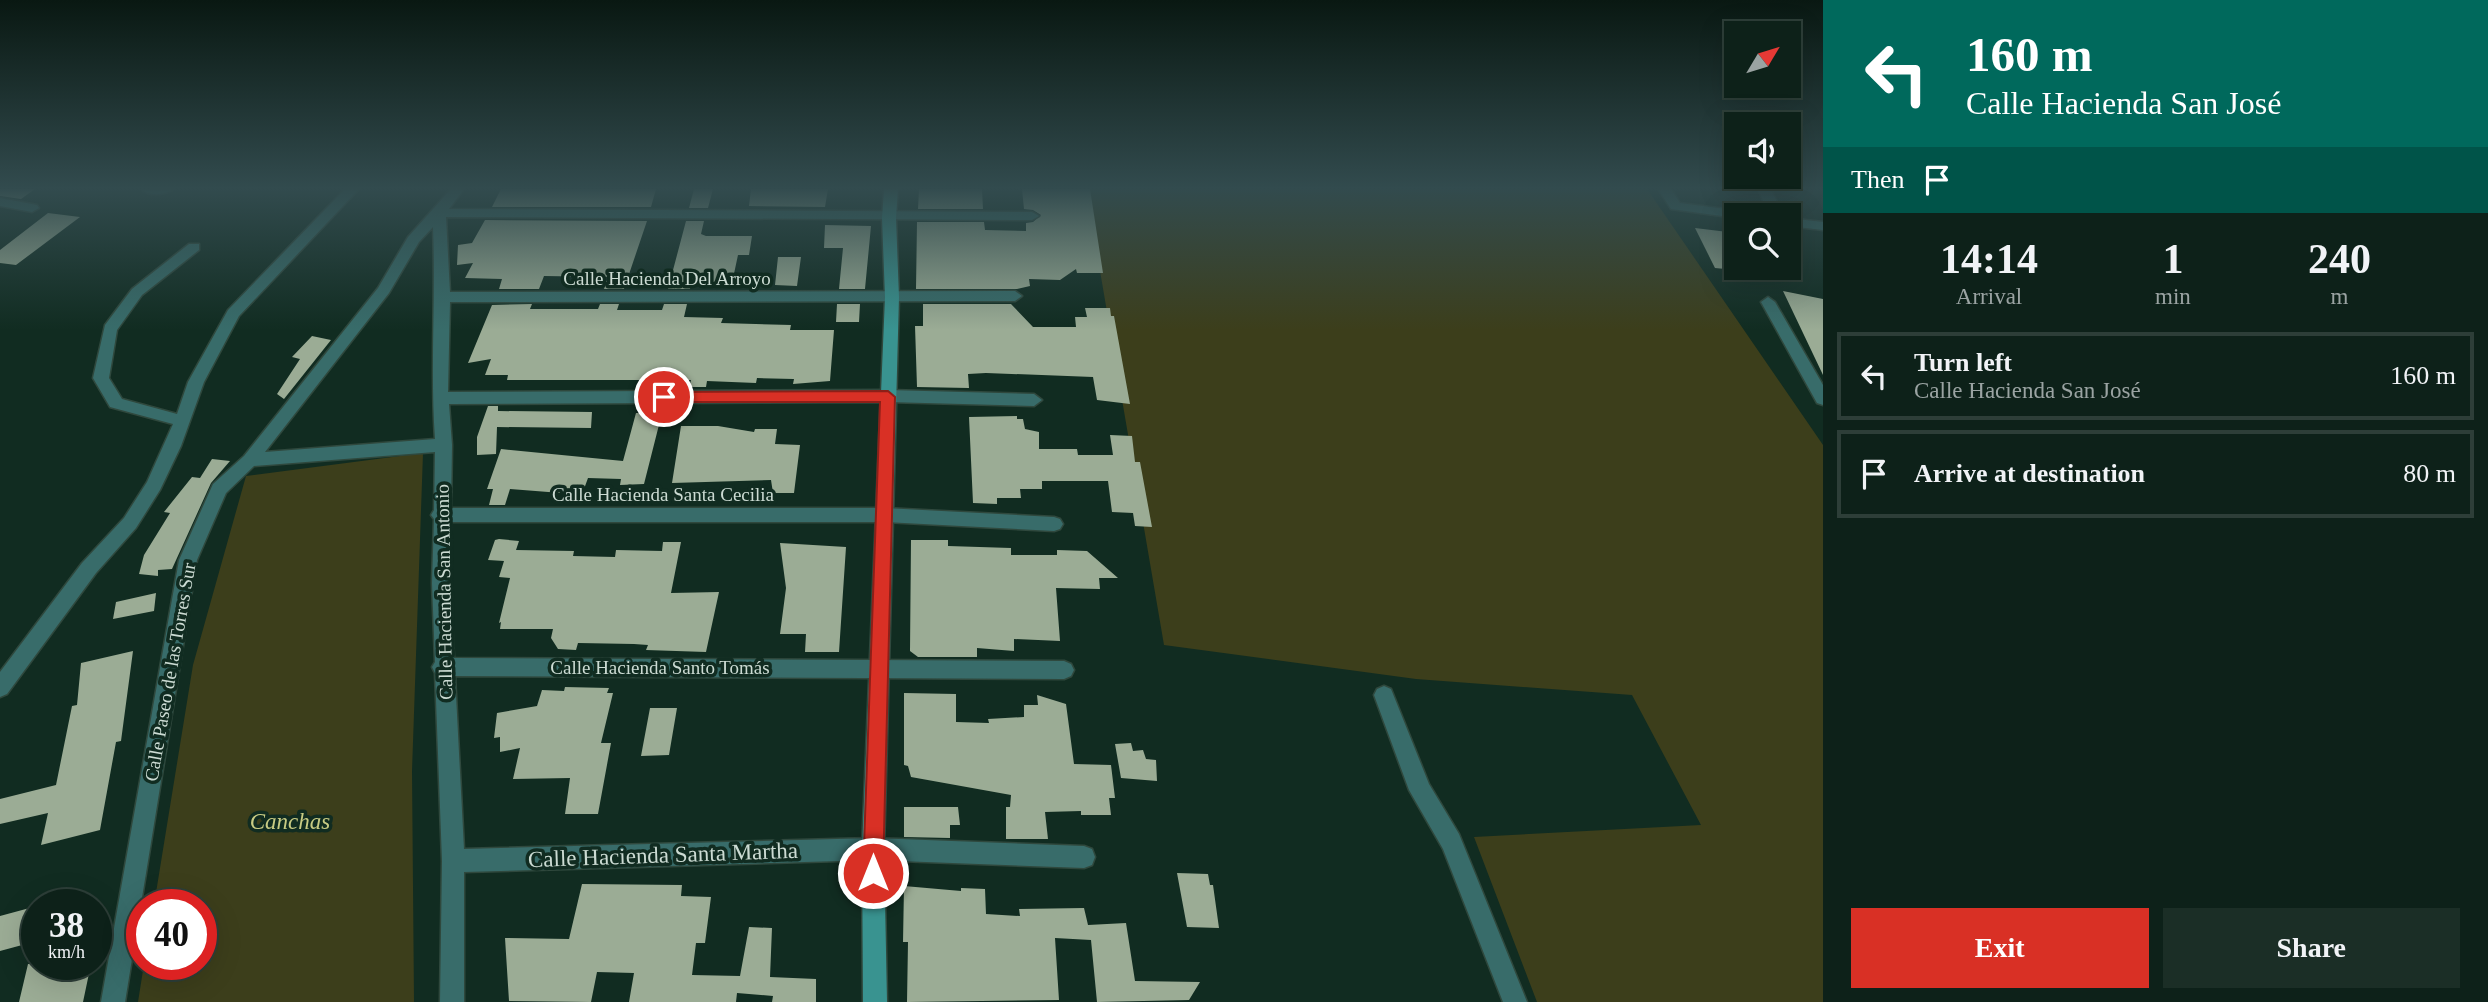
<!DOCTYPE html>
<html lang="en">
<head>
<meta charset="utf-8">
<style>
	:root { --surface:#0d2119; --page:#1b2e26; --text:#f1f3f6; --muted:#9aa3a2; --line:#2d3e38; --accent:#d93025 }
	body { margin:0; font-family:Georgia,serif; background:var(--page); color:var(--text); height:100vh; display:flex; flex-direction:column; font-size:26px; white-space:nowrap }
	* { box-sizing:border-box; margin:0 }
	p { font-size:23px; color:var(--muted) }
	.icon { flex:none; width:38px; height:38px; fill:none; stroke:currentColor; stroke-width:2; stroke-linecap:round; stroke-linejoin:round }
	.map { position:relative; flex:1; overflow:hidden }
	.side { display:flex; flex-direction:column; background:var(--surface); width:665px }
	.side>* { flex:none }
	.guide { background:#00695c; color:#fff; overflow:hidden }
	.needle { width:46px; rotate:52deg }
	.fabs { position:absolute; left:1724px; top:21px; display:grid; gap:14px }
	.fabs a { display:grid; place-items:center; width:77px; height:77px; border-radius:0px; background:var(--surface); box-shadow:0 7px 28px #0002,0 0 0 2px var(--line); font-size:35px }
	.speed { position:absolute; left:21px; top:889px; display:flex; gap:14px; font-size:35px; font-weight:700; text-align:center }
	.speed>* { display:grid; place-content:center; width:91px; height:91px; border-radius:50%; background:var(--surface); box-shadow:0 7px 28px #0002,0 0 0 2px var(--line); line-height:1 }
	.speed small { font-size:18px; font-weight:400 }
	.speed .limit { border:10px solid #d22; background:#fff; color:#111 }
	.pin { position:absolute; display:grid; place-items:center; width:60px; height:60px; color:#fff; margin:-30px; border:4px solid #fff; border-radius:50%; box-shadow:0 2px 7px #0007 }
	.me { position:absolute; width:77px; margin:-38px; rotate:0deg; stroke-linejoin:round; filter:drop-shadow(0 0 5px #0008) }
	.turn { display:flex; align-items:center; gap:24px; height:147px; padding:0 28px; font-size:32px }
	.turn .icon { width:91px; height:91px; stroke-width:2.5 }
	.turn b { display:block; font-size:49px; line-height:60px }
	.then { display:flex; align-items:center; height:66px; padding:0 28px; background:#0003; gap:14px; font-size:26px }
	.eta { display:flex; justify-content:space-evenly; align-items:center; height:119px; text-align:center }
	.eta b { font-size:42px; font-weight:700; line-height:49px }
	.button { display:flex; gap:14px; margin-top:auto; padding:14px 28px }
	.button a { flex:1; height:80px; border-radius:0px; background:var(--accent); color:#fff; font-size:28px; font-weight:700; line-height:80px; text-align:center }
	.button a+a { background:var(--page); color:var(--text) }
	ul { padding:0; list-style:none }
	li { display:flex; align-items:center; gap:21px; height:88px; margin:0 14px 10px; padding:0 14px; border:4px solid var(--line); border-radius:0px }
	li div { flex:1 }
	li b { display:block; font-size:26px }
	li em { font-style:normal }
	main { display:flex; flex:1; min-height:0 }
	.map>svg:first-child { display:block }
	.green { fill:#3c3e1b }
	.building { fill:#9bac95 }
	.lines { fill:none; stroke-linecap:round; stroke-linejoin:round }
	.street-casing { stroke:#2f483d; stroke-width:3 }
	.secondary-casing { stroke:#2f483d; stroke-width:3 }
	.street { fill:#386c6a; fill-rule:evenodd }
	.secondary { fill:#399390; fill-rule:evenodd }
	.route { fill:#d93025; stroke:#8d1f18; stroke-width:2 }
	.labels { text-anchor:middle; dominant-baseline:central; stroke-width:7; stroke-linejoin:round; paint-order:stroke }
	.street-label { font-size:19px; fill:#ccdbd3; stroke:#112c21 }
	.near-park-label { font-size:23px; font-style:italic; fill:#c8cb83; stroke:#112c21 }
	.near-street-label { font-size:23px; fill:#ccdbd3; stroke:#112c21 }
</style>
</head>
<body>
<main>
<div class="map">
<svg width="1823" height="1002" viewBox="0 0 1823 1002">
	<rect width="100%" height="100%" fill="#112c21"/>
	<path class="green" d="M1086,189H1647L1823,445V1002H1537L1474,837L1701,825L1632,695L1416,679L1164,645Z
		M423,453L412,771L414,1002H138L144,964H201V905H154L193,665L246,476Z"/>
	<path class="building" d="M0,189H35L21,199L0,196Z
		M501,189H656L651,207H492Z
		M694,189H713L708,208H689Z
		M751,189H828L825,207L749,206Z
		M919,189H982L983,209H918Z
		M1022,189H1090L1103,273H1077L1076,269L1060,280L1029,279L1030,286L1017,289H916L917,222H984L985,230L1026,231V223L1033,222L1041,215L1033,210L1024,209Z
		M48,213L80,217L16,265L0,263V250Z
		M485,220L647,221L624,289H604L608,277L544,276L539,289H499L502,279L465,278L473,263L457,265L458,245L472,243Z
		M686,221H704L701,234L706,236H752L749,255H738L732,283H691L690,289H668Z
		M825,225L871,226L865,289H839L843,248H824Z
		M1695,228L1736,233V270L1715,268Z
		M778,257H801L797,286L775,285Z
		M1783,291L1823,299V375Z
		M532,304L530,309H598L600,304H619L617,310H662L664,304H687L684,317L723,318L721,323L791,325L790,330H834L830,381L793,384L794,379L757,378L756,383L707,381L706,387H689L691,380H507L508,375H485L491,359L468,363L492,305Z
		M837,304H860L859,322H836Z
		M923,304H1011L1033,327H1076L1075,317H1087L1085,308H1110L1111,316H1114L1130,404L1097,400L1093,377L986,373L968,374L969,388L917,387L915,326H923Z
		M312,336L331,340L284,399L277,394L300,359L292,357Z
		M488,406H498V411L592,412L591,428L497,427L496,454L477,455V437Z
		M636,413H662L644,484L620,485L621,479L588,478L584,489L562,488L561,493L510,489L505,505H489L493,489H487L501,449L623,461Z
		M1017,416V419H1023L1025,429L1039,432V449H1077L1078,455H1113L1110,435L1132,436L1135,462H1140L1152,527L1135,526L1133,513L1112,512L1108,481H1042V489H1020L1021,498H997V504L973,503L969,417Z
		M681,426H718L754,432L755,429H777L775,444L800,445L794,493H773L771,480L672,483Z
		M212,459L230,461L211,483L172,569L158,570V576L139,574L144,555L170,513L164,512L192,477L200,478Z
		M499,539L519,541L516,550L574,551L573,556L615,557L616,550L662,551L663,542H681L671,593L719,592L706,652L646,650L648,645L634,644L578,643L576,650L558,649L551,638L553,629H500L501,622L499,623L510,578L499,577L504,561L488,560L495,540Z
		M911,540H948V546L1011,548V555H1057V550L1087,551L1118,578H1099L1100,589L1056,588L1060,641L1014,639V651L977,648V657H918L910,651Z
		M780,543L846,547L839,652H805L806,634H780L786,588Z
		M156,593L154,611L113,619L116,602Z
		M133,651L121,741L116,742L100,830L41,845L48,813L0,824V799L56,785L72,706L77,705L81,663Z
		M565,687L609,688L607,693H613L601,743H611L598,814H565L570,778L513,779L520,748L500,752V737L494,738L497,713L537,706L542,690L564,691Z
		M904,693L956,694V722L989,723L988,719L1024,717V705H1038L1037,695L1066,704L1074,764L1111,765L1115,798H1109L1111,815H1081V811L1045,812L1048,839H1006V807H1010L1011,795L911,777L908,766L904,765Z
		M650,708H677L669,755L641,756Z
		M1131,743L1133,751L1143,750L1146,759L1156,760L1157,781L1121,778L1115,744Z
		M904,807H958L960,825H950V838L904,837Z
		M1177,873L1208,874L1210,885H1213L1219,928L1187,927Z
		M582,884L682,885L681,896L711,897L705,943H696L692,975L740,976L749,927L772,928L770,977L816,979V1002H772L773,996L737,993L736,1002H629L634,973L597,972L591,1002L509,1001L505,938L569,939Z
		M904,886L961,891V888L985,889L986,914L1020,916L1019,909L1084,908L1088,925L1126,923L1135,981L1200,982L1189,1000L1097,1002L1091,940L1055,938L1059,1000L907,1002L908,942H903Z
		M37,906V941L0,951V916Z
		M28,964H91L83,1002H19Z"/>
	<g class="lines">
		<defs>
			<path id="street" d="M173,189C166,195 149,196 142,190Z
				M345,189H359L239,316L204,382L181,446L160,490L136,528L96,573L7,694L0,697V672L82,563L124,518L147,482L173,424L110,407L93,378L105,325L132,289L189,244H199V250L142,295L117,330L109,378L122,399L177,414L188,382L228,310Z
				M451,189H464L449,209L1032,212L1039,216L1032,220L446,217L450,292L1015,291L1022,296L1015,301L450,302L448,392L888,390L1034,394L1042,400L1034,406L888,402L449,404L452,445L451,508H885L1054,517L1060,519L1063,524L1060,529L1054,531L885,522H451L450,583L454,658L1064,661L1071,664L1074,670L1071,676L1064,679L455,676L464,849L873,838L1084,846L1092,849L1095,857L1092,865L1084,868L873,860L464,872V1002H440L442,861L435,673L432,667L435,662L432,583L434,519L431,515L434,510L435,452L254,466L226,493L197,560L125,1002H101L179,560L213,484L244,456L378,288L408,237ZM433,227C436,298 430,369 435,439L265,452L389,293L419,242Z
				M1658,189H1671L1680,203L1741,211L1748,215H1736V218L1671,209Z
				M1758,189H1771L1783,215H1769Z
				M0,198L37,205L39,208L32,212L0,206Z
				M1788,218L1823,222V230L1788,226Z
				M1768,297L1775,302L1823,385V405L1817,403L1761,302Z
				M1384,686L1391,689L1429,784L1459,834L1527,1002H1503L1443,849L1409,790L1374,695L1377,689Z"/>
			<path id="secondary" d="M884,189H898L896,218L899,297L884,849L887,1002H863L862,849L885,297L882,218Z"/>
		</defs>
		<use href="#street" class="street-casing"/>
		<use href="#secondary" class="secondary-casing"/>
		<use href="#street" class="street"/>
		<use href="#secondary" class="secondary"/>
	</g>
	<linearGradient id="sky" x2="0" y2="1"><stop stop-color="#091812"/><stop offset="0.57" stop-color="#324b4e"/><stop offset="1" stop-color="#324b4e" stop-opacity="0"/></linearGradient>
	<rect width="1823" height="330" fill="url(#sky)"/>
	<path class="route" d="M888,391L895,397L883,873L880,880L873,883L866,880L863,873L880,402H664L657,397L664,392Z"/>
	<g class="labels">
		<g class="street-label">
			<text x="667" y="278">Calle Hacienda Del Arroyo</text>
			<text x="663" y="494">Calle Hacienda Santa Cecilia</text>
			<text transform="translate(444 592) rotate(-91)">Calle Hacienda San Antonio</text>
			<text x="660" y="667">Calle Hacienda Santo Tomás</text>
			<text transform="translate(170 672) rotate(-80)">Calle Paseo de las Torres Sur</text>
		</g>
		<g class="near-park-label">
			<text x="290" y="821">Canchas</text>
		</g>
		<g class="near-street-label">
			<text transform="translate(663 855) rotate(-2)">Calle Hacienda Santa Martha</text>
		</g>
	</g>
</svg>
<div class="fabs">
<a><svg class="needle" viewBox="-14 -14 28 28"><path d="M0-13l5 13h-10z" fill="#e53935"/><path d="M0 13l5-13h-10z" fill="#9aa3a2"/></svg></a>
<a><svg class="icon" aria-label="sound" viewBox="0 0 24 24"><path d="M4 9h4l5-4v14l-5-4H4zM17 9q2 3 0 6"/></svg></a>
<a><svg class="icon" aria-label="search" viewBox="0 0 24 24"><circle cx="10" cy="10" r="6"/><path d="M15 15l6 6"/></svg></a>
</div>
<div class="speed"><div>38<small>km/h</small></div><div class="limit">40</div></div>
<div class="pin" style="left:664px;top:397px;background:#d93025"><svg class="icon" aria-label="arrive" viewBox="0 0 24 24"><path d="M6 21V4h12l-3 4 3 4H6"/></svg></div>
<svg class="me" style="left:873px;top:873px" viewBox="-20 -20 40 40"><circle r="17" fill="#d93025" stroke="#fff" stroke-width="3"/><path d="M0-11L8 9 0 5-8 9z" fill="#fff"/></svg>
</div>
<section class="side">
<div class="guide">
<div class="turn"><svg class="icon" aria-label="left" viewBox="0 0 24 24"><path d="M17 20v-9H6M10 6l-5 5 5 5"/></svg><div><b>160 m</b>Calle Hacienda San José</div></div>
<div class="then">Then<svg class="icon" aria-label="arrive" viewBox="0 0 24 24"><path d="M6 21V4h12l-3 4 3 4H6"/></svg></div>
</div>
<div class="eta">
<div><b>14:14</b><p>Arrival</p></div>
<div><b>1</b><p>min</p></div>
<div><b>240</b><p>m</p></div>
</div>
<ul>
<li><svg class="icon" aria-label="left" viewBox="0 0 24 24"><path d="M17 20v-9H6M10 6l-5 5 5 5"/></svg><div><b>Turn left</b><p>Calle Hacienda San José</p></div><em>160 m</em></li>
<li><svg class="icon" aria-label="arrive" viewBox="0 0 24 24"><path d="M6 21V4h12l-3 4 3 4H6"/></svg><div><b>Arrive at destination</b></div><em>80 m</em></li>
</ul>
<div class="button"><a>Exit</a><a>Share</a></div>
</section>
</main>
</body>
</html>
